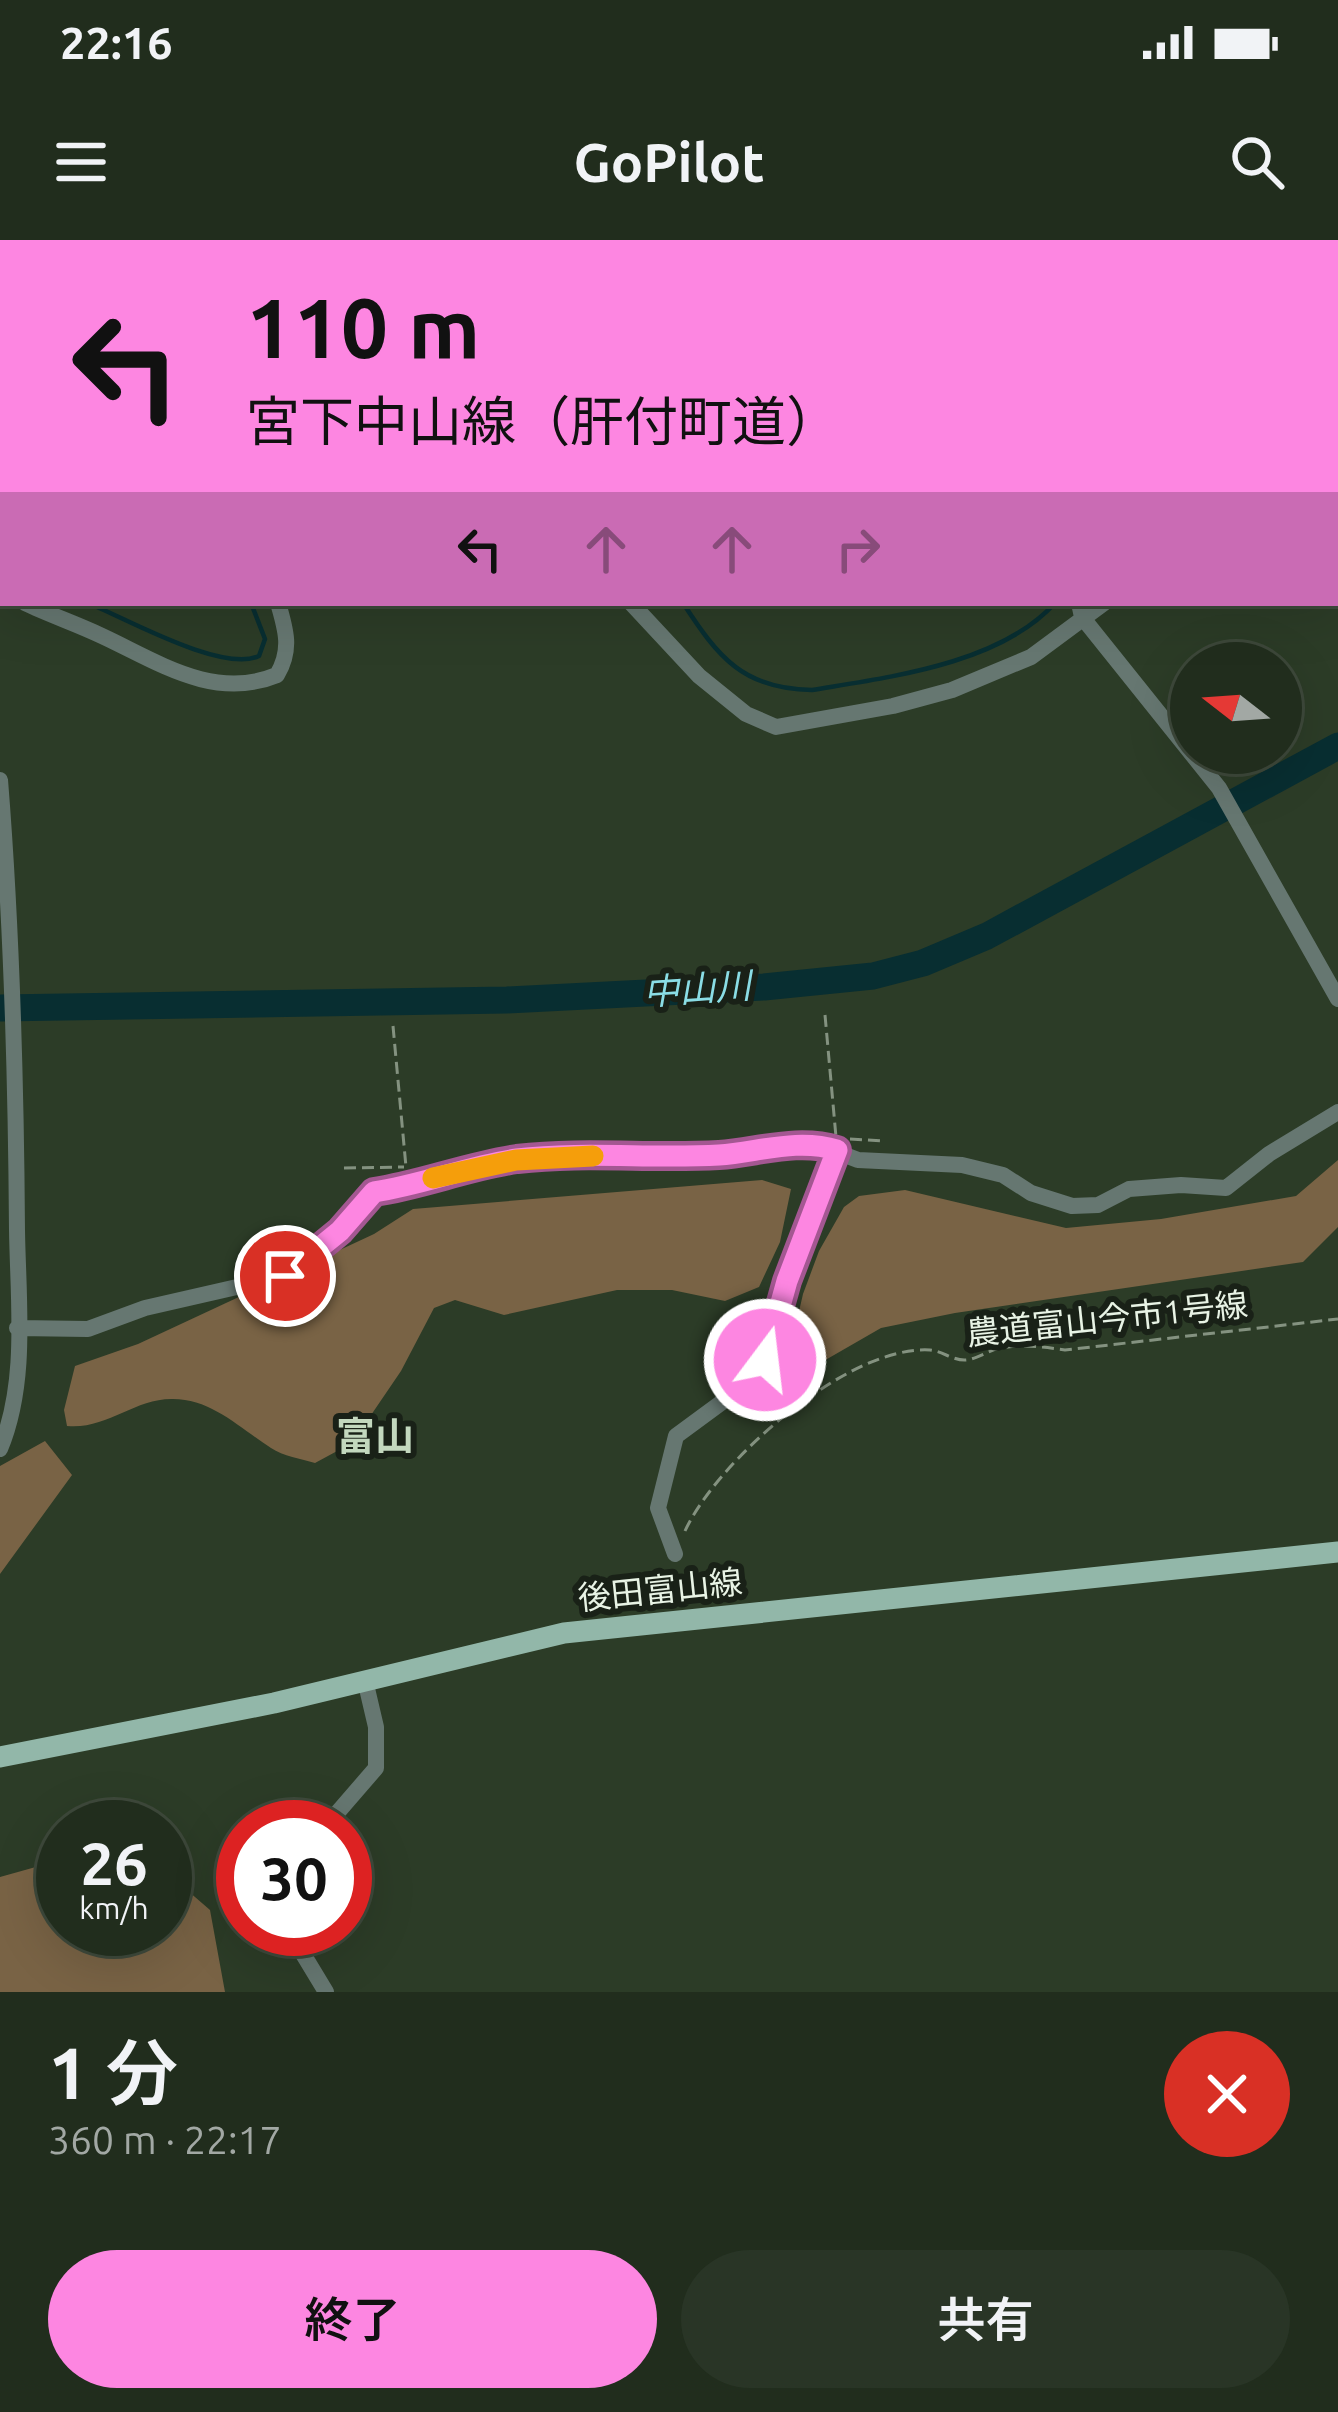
<!DOCTYPE html>
<html lang="ja">
<head>
<meta charset="utf-8">
<style>
	:root { --surface:#212d1d; --page:#293526; --text:#f1f3f6; --muted:#a2a8a4; --line:#3e493b; --accent:#fd86e1 }
	body { margin:0; font-family:Ubuntu,"Noto Sans JP",sans-serif; background:var(--page); color:var(--text); height:100vh; display:flex; flex-direction:column; font-size:45px; white-space:nowrap }
	* { box-sizing:border-box; margin:0 }
	p { font-size:39px; color:var(--muted) }
	.icon { flex:none; width:66px; height:66px; fill:none; stroke:currentColor; stroke-width:2; stroke-linecap:round; stroke-linejoin:round }
	.map { position:relative; height:1752px; overflow:hidden }
	.side { display:flex; flex-direction:column; background:var(--surface); flex:1 }
	.side>* { flex:none }
	.hud { position:absolute; left:0px; top:0px; width:1338px; height:366px; box-shadow:0 12px 48px #0002,0 0 0 3px var(--line); background:#fd86e1; color:#111; overflow:hidden }
	.needle { width:78px; rotate:287deg }
	.fabs { position:absolute; left:1170px; top:402px; display:grid; gap:24px }
	.fabs a { display:grid; place-items:center; width:132px; height:132px; border-radius:50%; background:var(--surface); box-shadow:0 12px 48px #0002,0 0 0 3px var(--line); font-size:60px }
	.speed { position:absolute; left:36px; top:1560px; display:flex; gap:24px; font-size:60px; font-weight:700; text-align:center }
	.speed>* { display:grid; place-content:center; width:156px; height:156px; border-radius:50%; background:var(--surface); box-shadow:0 12px 48px #0002,0 0 0 3px var(--line); line-height:1 }
	.speed small { font-size:30px; font-weight:400 }
	.speed .limit { border:18px solid #d22; background:#fff; color:#111 }
	.pin { position:absolute; display:grid; place-items:center; width:102px; height:102px; color:#fff; margin:-51px; border:6px solid #fff; border-radius:50%; box-shadow:0 3px 12px #0007 }
	.me { position:absolute; width:132px; margin:-66px; rotate:15deg; stroke-linejoin:round; filter:drop-shadow(0 0 9px #0008) }
	.turn { display:flex; align-items:center; gap:42px; height:252px; padding:0 48px; font-size:54px }
	.turn .icon { width:156px; height:156px; stroke-width:2.5 }
	.turn b { display:block; font-size:84px; line-height:102px }
	.lanes { display:flex; align-items:center; height:114px; padding:0 48px; background:#0003; justify-content:center; gap:60px; direction:ltr }
	.lanes .off { opacity:.35 }
	.round { display:grid; place-items:center; flex:none; width:126px; height:126px; border-radius:63px; background:var(--page) }
	.overview { display:flex; align-items:center; justify-content:space-between; height:204px; padding:0 48px }
	h1 { font-size:72px; font-weight:600; line-height:90px }
	.cta { display:flex; gap:24px; margin-top:auto; padding:24px 48px }
	.cta a { flex:1; height:138px; border-radius:72px; background:var(--accent); color:#111; font-size:48px; font-weight:600; line-height:138px; text-align:center }
	.cta a+a { background:var(--page); color:var(--text) }
	.status { display:flex; justify-content:space-between; align-items:center; height:84px; padding:0 60px; background:var(--surface); direction:ltr }
	.status svg { height:33px; fill:currentColor }
	header { display:flex; justify-content:space-between; align-items:center; height:156px; padding:0 48px; background:var(--surface); font-size:54px; font-weight:600 }
	.map>svg:first-child { display:block }
	.forest { fill:#796345 }
	.lines { fill:none; stroke-linecap:round; stroke-linejoin:round }
	.stream { stroke:#082e31; stroke-width:4.5 }
	.river { stroke:#082e31; stroke-width:27 }
	.path { stroke:#849280; stroke-width:3; stroke-dasharray:12 6; stroke-linecap:butt }
	.minor { stroke:#667771; stroke-width:16 }
	.major { stroke:#92b7a9; stroke-width:21 }
	.route-casing { stroke:#a45792; stroke-width:30 }
	.route { stroke:#fd86e1; stroke-width:21 }
	.slow { stroke:#f59e0b; stroke-width:21 }
	.labels { text-anchor:middle; dominant-baseline:central; stroke-width:12; stroke-linejoin:round; paint-order:stroke }
	.street-label { font-size:33px; fill:#e8f3e5; stroke:#192117 }
	.water-label { font-size:36px; font-style:italic; fill:#8adde5; stroke:#192117 }
	.quarter-label { font-size:39px; font-weight:bold; fill:#c3d8be; stroke:#192117 }
</style>
</head>
<body>
<div class="status"><b>22:16</b><svg viewBox="0 0 49 12"><path d="M0 12V9h3v3zM5 12V6h3v6zM10 12V3h3v9zM15 12V0h3v12zM26 1h20v11H26zM47 4h2v5h-2z"/></svg></div>
<header><svg class="icon" aria-label="menu" viewBox="0 0 24 24"><path d="M4 6h16M4 12h16M4 18h16"/></svg>GoPilot<svg class="icon" aria-label="search" viewBox="0 0 24 24"><circle cx="10" cy="10" r="6"/><path d="M15 15l6 6"/></svg></header>
<div class="map">
<svg width="1338" height="1752" viewBox="0 0 1338 1752">
	<rect width="100%" height="100%" fill="#2c3c27"/>
	<path class="forest" d="M847,0H1338V105L1335,3H846Z
		M1338,920V987L1303,1022L955,1073L881,1088L782,1145L803,1054L819,1011L844,967L859,956L905,950L1066,988L1161,979L1296,956Z
		M762,940L791,949L780,1002L759,1047L725,1061L672,1050H617L504,1075L455,1060L434,1068L401,1131L352,1203L315,1223C301,1219 283,1216 271,1208C241,1189 212,1159 173,1159C135,1158 106,1190 67,1186L64,1170L75,1126L138,1104L374,994L413,969Z
		M45,1201L72,1235L0,1334V1226Z
		M50,1623H63V1689H165V1631L210,1670L225,1752H0V1637Z"/>
	<g class="lines">
		<path class="stream" d="M147,0L157,3
			M0,163L3,166
			M1335,272L1338,271
			M0,328L3,329
			M88,363C127,379 222,433 259,416L265,399L251,363
			M683,363C718,417 743,449 812,450C890,437 1000,424 1055,363"/>
		<path class="river" d="M0,768L507,760L764,747L873,736L923,723L987,696L1338,506"/>
		<path class="path" d="M728,3L729,0
			M825,775L836,897
			M393,786L406,927
			M850,899L883,901
			M344,928L404,927
			M685,1291C717,1221 848,1105 930,1110C942,1111 954,1121 966,1120C977,1119 989,1110 1001,1108C1023,1104 1043,1107 1065,1110L1338,1079
			M673,1361L674,1329"/>
		<path class="minor" d="M943,3L944,0
			M1335,307L1338,306
			M0,350L3,352
			M25,363C50,375 77,384 102,396C158,422 214,461 277,435C292,410 286,390 278,363
			M631,363L699,436L746,474L776,487L893,466L952,450L1031,417L1104,363
			M1079,363L1082,377L1219,548L1338,759
			M0,540C12,690 16,840 17,990C18,1062 28,1142 0,1209
			M17,1088L88,1089L145,1068L285,1036L340,991L374,952L516,919L724,914L816,904L858,920L962,925L1003,935L1031,953L1072,966L1098,965L1129,949L1181,945L1226,948L1269,914L1338,872
			M675,1314L658,1268L676,1196L748,1143L765,1120L787,1041L837,910
			M325,1587L376,1528V1487L365,1440
			M298,1689L297,1704L326,1752"/>
		<path class="major" d="M0,1517L274,1463L564,1393L1338,1312"/>
	</g>
	<g class="lines">
		<defs>
			<path id="route" d="M285,1036L340,991L374,952C422,945 468,926 517,919C584,911 652,919 719,915C759,912 797,898 837,910L787,1041L765,1120"/>
		</defs>
		<use href="#route" class="route-casing"/>
		<use href="#route" class="route"/>
		<path class="slow" d="M433,938L516,920L593,916"/>
	</g>
	<g class="labels">
		<g class="street-label">
			<text transform="translate(1107 1078) rotate(-6)">農道富山今市1号線</text>
			<text transform="translate(660 1349) rotate(-6)">後田富山線</text>
		</g>
		<g class="water-label">
			<text transform="translate(697 748) rotate(-4)">中山川</text>
		</g>
		<g class="quarter-label">
			<text x="375" y="1195">富山</text>
		</g>
	</g>
</svg>
<div class="fabs">
<a><svg class="needle" viewBox="-14 -14 28 28"><path d="M0-13l5 13h-10z" fill="#e53935"/><path d="M0 13l5-13h-10z" fill="#a2a8a4"/></svg></a>
</div>
<div class="speed"><div>26<small>km/h</small></div><div class="limit">30</div></div>
<div class="pin" style="left:285px;top:1036px;background:#d93025"><svg class="icon" aria-label="arrive" viewBox="0 0 24 24"><path d="M6 21V4h12l-3 4 3 4H6"/></svg></div>
<svg class="me" style="left:765px;top:1120px" viewBox="-20 -20 40 40"><circle r="17" fill="#fd86e1" stroke="#fff" stroke-width="3"/><path d="M0-11L8 9 0 5-8 9z" fill="#fff"/></svg>
<div class="hud">
<div class="turn"><svg class="icon" aria-label="left" viewBox="0 0 24 24"><path d="M17 20v-9H6M10 6l-5 5 5 5"/></svg><div><b>110 m</b>宮下中山線（肝付町道）</div></div>
<div class="lanes"><svg class="icon" aria-label="left" viewBox="0 0 24 24"><path d="M17 20v-9H6M10 6l-5 5 5 5"/></svg><svg class="icon off" aria-label="ahead" viewBox="0 0 24 24"><path d="M12 20V5M6 11l6-6 6 6"/></svg><svg class="icon off" aria-label="ahead" viewBox="0 0 24 24"><path d="M12 20V5M6 11l6-6 6 6"/></svg><svg class="icon off" aria-label="right" viewBox="0 0 24 24"><path d="M7 20v-9h11M14 6l5 5-5 5"/></svg></div>
</div>
</div>
<section class="side">
<div class="overview"><div><h1>1 分</h1><p>360 m · 22:17</p></div><a class="round" style="background:#d93025;color:#fff"><svg class="icon" aria-label="close" viewBox="0 0 24 24"><path d="M6 6l12 12M18 6L6 18"/></svg></a></div>
<div class="cta"><a>終了</a><a>共有</a></div>
</section>
</body>
</html>
